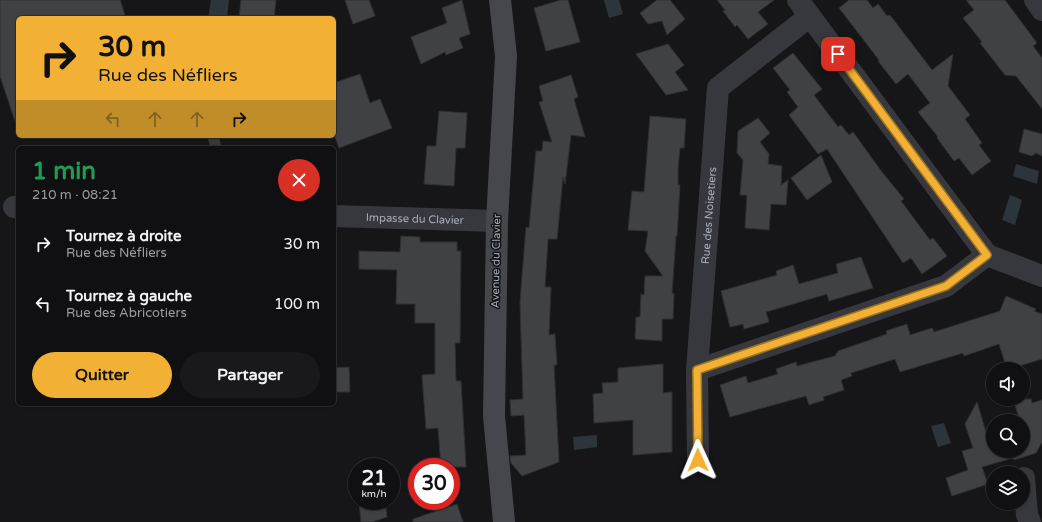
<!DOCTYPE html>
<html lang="fr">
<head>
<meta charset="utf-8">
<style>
	:root { --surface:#101012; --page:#19191b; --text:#f1f3f6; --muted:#9c9d9f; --line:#303032; --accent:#f2b134 }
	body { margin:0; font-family:"Varela Round",sans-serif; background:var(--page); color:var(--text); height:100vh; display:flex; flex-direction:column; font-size:15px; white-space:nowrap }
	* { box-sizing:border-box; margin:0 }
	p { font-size:13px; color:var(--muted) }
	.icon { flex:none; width:22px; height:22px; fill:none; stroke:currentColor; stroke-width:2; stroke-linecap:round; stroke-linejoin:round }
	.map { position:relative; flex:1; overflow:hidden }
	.sheet { position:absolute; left:16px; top:146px; width:320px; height:260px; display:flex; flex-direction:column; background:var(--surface); border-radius:6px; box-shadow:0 1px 3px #0004,0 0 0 1px var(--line) }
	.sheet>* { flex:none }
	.hud { position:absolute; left:16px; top:16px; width:320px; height:122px; border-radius:6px; box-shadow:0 1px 3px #0004,0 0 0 1px var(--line); background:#f2b134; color:#111; overflow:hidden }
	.tools { position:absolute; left:986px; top:362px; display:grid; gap:8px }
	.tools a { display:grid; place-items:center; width:44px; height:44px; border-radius:50%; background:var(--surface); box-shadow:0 1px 3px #0004,0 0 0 1px var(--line); font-size:20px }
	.speed { position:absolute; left:348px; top:458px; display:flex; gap:8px; font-size:20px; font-weight:700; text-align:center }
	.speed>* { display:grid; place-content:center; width:52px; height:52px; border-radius:50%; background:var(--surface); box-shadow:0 1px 3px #0004,0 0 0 1px var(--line); line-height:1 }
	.speed small { font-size:10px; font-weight:400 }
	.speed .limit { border:6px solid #d22; background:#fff; color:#111 }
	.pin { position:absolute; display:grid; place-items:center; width:34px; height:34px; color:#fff; margin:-17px; border-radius:8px; box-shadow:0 2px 6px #0006 }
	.me { position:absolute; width:44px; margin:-22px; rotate:359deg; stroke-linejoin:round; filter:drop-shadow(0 0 3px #0008) }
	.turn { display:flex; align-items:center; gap:14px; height:84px; padding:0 16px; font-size:18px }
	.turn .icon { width:52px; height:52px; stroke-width:2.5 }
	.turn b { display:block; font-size:28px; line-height:34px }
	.lanes { display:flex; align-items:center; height:38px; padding:0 16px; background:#0003; justify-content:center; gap:20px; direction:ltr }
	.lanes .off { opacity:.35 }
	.round { display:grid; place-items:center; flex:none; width:42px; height:42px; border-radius:21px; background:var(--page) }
	.head { display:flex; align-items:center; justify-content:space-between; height:68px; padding:0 16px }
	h1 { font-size:24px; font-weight:800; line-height:30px; color:#1e9e55 }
	.button { display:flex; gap:8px; margin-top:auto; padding:8px 16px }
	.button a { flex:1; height:46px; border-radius:24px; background:var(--accent); color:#111; font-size:16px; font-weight:800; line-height:46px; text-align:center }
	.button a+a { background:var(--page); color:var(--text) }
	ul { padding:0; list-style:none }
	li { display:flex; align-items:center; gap:12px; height:60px; padding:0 16px }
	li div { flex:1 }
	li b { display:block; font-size:15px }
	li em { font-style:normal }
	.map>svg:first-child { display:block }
	.water { fill:#2c353c }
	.building { fill:#404145; stroke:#303034 }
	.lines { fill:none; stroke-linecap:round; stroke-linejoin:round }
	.lane { stroke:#37383d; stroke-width:11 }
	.street { stroke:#37383d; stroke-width:22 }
	.secondary { stroke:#45474d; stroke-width:22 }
	.route-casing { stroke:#9d7322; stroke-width:10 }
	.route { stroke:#f2b134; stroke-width:7 }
	.labels { text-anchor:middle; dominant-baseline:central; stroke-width:3; stroke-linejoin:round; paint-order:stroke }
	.street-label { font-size:11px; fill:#a8adb8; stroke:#111113 }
</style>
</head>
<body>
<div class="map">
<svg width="1042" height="522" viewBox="0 0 1042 522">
	<rect width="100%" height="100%" fill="#161618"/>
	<path class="water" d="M211,0H229L227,18H208Z
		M604,0H619L623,14L609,18Z
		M1016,164L1039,171L1037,184L1013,176Z
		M1010,195L1022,200L1015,225L1002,220Z
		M944,423L951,443L938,447L931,426Z
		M597,435V447L574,450L573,437Z"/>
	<path class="building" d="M0,0H120L126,18H18V121H15L0,76Z
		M241,0H276L274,18H239Z
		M345,0H369L375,16L353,24Z
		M462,0L470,34L459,38L463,48L446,55L445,52L421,64L411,37L447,23L442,8Z
		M561,0H568L580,42L546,51L534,8Z
		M657,0H670L685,19L667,35L662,21L648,24L640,13Z
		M717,0H774L758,12L768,24L748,39L737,25L735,27L723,11L725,10Z
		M849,0H867L873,8L878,4L887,16L890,15L932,70L953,54L948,86L970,115L965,119L982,143L979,145L991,161L972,175L959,158L954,161L937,138L938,137L918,112L930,103L908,74L896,84L878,61L879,60L839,8Z
		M966,0H1005L1037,43L1033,46L1042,58V109L1016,76L1005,75L980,43L982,42L963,18L974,10Z
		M668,44L684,65L675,72L688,90L666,95L636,54Z
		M793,53L822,89L814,95L838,127L841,125L849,135L853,132L882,172L904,199L901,201L930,240L933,238L947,256L922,274L911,258L903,263L827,149L818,154L789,115L798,107L787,92L790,90L773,68Z
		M360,74L370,103L380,99L392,128L339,148L334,134V83Z
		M571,75L578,97L574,99L585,137L571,135L565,184L563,177L557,239H548L545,287H551L549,335L555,334L557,365H554L559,462L522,476L511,463L510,456L526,455L524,415L511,416L510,400L523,399L521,337V336L520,302L526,227L529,228L536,151H542L543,141L552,142L539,102L543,101L539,86Z
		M439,111L467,113L465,148H456L454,186L424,184L427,146H436Z
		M650,116L686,119L684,148H680L678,168V185H680L677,236H676L672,293L674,294L673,319H662V341L635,339L636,317H640L641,294L644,295L645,276H663L645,251L648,231L628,230L632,191L644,192Z
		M758,118L770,133L760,142L769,154L768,164L782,166L781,185L788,180L786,205L771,204L769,230L745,228L747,195H740L743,160L737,153L738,131Z
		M1024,129L1042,134V156L1036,153L1032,156L1019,152Z
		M821,155L832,182L807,200L791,178Z
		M401,236L420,237V242H457V251H461L460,343H455L456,381H461L466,467H441L438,428L426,429L422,375L435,374V323H415V304H396L397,270L359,269V251L400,252Z
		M861,257L873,288L829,301L827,294L766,312L769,322L744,329L743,324L730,327L721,291L777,275L776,271L793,265L799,284L838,273L836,264Z
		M1006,296L1036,309L1034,311L1042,314V359L1009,369H1007L999,344L964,356L963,353L900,372L895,359L851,373L852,376L841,380L844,390L823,397L824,400L809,405L806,396L730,417L720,385L746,376L748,383L778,374L776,369L796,362L797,366L835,356L838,351L887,334L886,331L907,324L910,335L932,328L934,332L1000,311Z
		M663,364V393L672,392V452L633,455V420L594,423L593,394L603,393L602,383L618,382V368Z
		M349,367L350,392H334V368Z
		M1013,399H1031L1032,403L1042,400V442L1036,453L1014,460L1013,458L982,467L988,484L952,496L946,478L968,470L962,451L973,448L965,424L977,402L986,432L993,430V451H1023V421H1020Z
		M359,501H385L387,517L372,522H361Z
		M457,504L463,522H413V519Z"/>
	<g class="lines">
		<path class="lane" d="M213,136L216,148"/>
		<g class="street">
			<path d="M798,0L987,255L1042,276"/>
			<path d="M1035,0L1042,10"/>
			<path d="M14,207H18"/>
			<path id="s1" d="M334,216L497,221"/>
			<path d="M697,370L946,286L987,255"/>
			<path id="s2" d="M698,460L697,370L718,88L810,16"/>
			<path d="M1024,478L1027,515L1030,522"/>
		</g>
		<path class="secondary" d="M500,0L506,56L497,221L494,416L504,522"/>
	</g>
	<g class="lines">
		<defs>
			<path id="route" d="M698,460L697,370L946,286L987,255L838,54"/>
		</defs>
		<use href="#route" class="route-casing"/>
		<use href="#route" class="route"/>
	</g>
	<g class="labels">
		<g class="street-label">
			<text stroke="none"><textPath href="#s2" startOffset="245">Rue des Noisetiers</textPath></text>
			<text stroke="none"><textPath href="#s1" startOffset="81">Impasse du Clavier</textPath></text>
			<text transform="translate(496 261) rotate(-89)">Avenue du Clavier</text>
		</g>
	</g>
</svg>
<div class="tools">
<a><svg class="icon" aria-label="sound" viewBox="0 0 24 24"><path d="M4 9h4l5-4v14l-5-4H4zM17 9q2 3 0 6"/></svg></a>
<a><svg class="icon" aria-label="search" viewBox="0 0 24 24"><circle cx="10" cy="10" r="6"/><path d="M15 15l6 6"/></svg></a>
<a><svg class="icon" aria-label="layers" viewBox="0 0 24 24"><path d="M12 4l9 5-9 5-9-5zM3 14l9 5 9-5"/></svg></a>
</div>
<div class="speed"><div>21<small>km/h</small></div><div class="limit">30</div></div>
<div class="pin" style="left:838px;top:54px;background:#d93025"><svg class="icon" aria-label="arrive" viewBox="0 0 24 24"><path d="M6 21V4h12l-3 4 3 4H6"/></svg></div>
<svg class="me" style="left:698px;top:460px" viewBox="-20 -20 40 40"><path d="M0-17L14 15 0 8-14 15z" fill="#f2b134" stroke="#fff" stroke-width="4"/></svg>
<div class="hud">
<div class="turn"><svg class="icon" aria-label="right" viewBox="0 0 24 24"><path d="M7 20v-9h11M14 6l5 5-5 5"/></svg><div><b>30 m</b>Rue des Néfliers</div></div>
<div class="lanes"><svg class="icon off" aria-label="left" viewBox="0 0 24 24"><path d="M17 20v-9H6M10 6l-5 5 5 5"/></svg><svg class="icon off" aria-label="ahead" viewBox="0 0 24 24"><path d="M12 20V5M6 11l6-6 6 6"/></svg><svg class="icon off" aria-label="ahead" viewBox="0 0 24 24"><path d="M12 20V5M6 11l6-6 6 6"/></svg><svg class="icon" aria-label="right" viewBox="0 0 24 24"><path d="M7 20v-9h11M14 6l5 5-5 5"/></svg></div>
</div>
<section class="sheet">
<div class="head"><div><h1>1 min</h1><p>210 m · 08:21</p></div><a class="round" style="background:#d93025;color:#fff"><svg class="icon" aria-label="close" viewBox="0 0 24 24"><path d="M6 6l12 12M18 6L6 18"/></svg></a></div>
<ul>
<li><svg class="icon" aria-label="right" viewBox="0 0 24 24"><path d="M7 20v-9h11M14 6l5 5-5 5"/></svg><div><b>Tournez à droite</b><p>Rue des Néfliers</p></div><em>30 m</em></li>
<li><svg class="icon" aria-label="left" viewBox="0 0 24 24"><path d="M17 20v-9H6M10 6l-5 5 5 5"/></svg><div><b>Tournez à gauche</b><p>Rue des Abricotiers</p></div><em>100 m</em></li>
</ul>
<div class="button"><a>Quitter</a><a>Partager</a></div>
</section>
</div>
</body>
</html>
